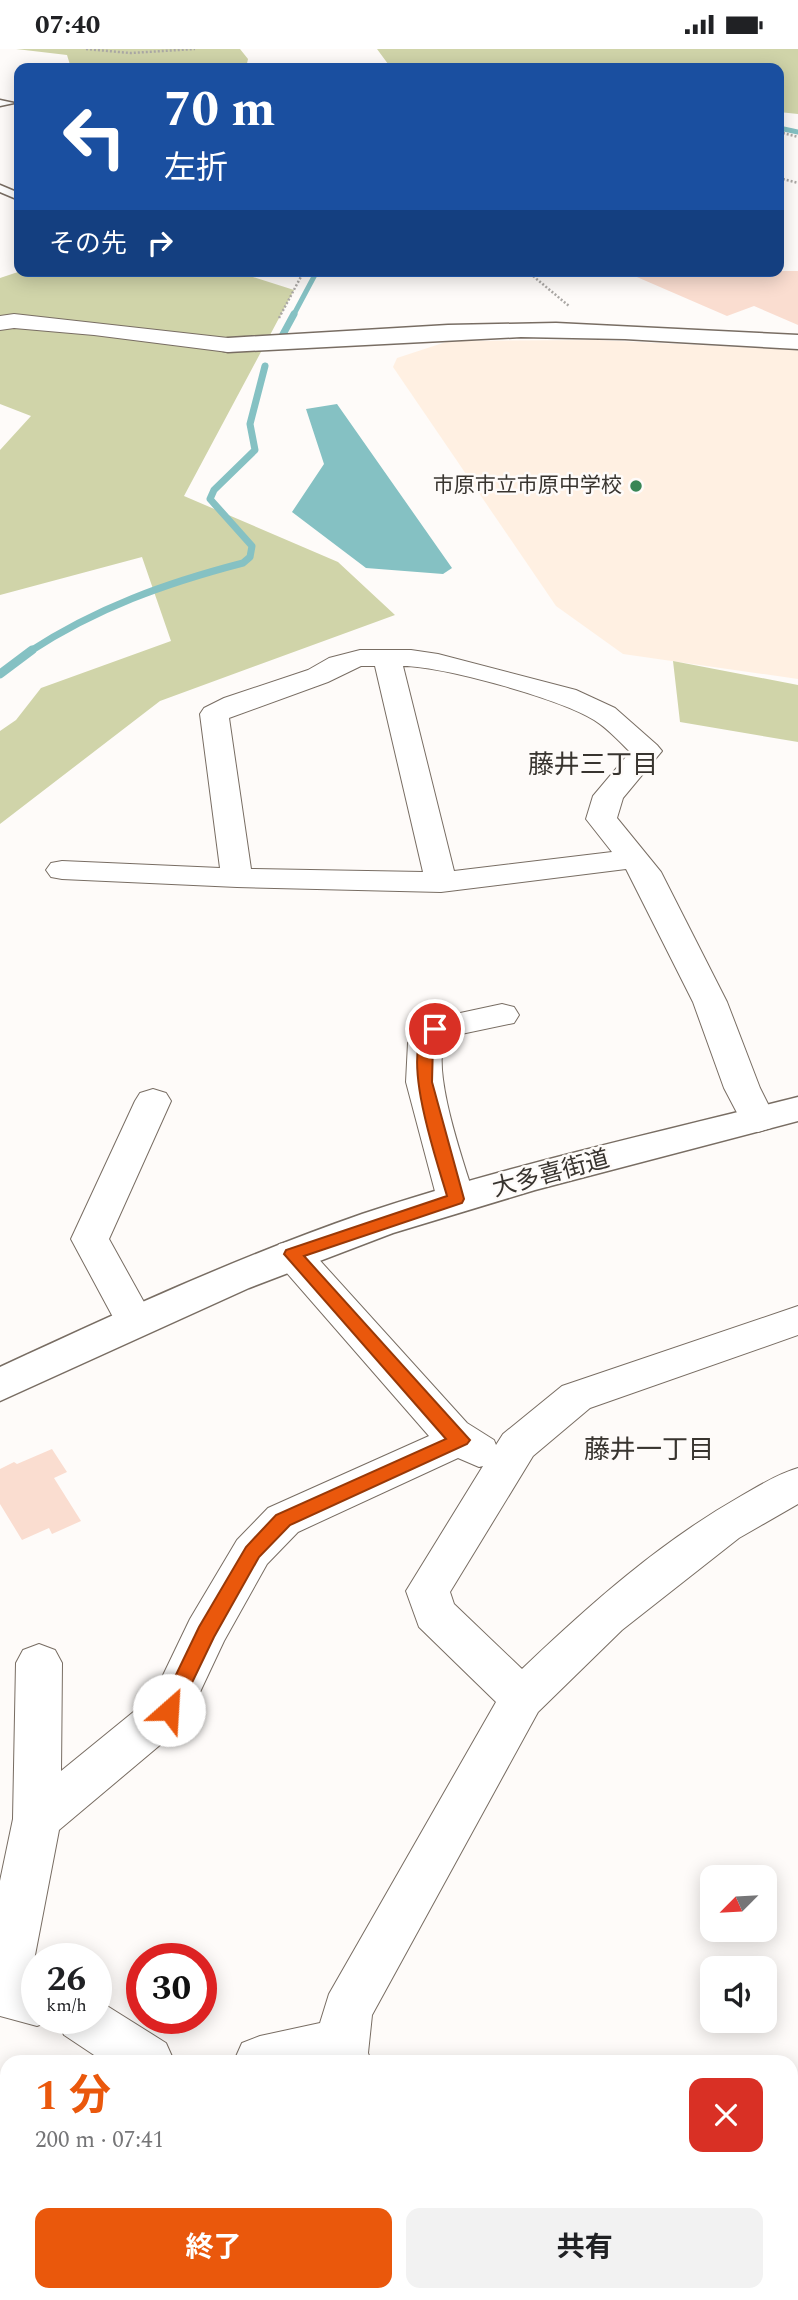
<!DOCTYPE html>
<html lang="ja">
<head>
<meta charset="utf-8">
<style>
	:root { --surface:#fff; --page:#f2f2f2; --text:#202124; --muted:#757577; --accent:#ea580c }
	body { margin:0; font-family:Spectral,"Noto Sans JP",serif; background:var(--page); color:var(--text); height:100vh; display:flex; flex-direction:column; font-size:26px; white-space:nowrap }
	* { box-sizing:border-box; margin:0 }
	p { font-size:23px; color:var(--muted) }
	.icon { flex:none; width:38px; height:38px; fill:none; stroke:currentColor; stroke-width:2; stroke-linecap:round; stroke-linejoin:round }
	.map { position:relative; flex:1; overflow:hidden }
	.drawer { position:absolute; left:0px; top:2006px; width:798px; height:247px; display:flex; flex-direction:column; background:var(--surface); border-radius:21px 21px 0 0; box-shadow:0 4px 18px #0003 }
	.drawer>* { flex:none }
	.hud { position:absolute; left:14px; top:14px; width:770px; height:214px; border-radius:14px; box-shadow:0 4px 18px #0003; background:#1a4fa0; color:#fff; overflow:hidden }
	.needle { width:46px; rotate:246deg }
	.fabs { position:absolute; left:700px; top:1816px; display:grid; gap:14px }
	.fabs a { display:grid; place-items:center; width:77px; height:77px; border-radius:14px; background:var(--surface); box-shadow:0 4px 18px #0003; font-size:35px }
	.speed { position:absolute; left:21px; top:1894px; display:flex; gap:14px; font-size:35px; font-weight:700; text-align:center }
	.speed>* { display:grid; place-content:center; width:91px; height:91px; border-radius:50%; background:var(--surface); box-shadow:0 4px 18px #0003; line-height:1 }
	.speed small { font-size:18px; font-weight:400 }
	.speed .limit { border:10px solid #d22; background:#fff; color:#111 }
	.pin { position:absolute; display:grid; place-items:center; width:60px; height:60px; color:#fff; margin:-30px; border:4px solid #fff; border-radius:50%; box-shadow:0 2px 7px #0007 }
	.me { position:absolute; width:77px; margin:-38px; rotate:26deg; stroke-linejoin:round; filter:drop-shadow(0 0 5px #0008) }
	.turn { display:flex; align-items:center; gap:24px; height:147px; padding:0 35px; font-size:32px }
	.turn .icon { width:91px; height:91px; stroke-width:2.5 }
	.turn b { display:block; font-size:49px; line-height:60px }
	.then { display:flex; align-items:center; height:66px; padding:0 35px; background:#0003; gap:14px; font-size:26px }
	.round { display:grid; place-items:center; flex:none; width:74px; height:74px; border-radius:14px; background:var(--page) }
	.overview { display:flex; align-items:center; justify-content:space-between; height:119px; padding:0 35px }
	h1 { font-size:42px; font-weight:700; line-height:52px; color:var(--accent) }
	.primary-button { display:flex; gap:14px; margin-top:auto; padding:14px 35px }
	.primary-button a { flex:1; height:80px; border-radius:14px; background:var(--accent); color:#fff; font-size:28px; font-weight:700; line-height:80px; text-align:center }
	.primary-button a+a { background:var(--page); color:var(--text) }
	.status { display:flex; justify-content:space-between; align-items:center; height:49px; padding:0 35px; background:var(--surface); direction:ltr }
	.status svg { height:19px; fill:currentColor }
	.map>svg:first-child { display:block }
	.built { fill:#fff0e2 }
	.green { fill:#d0d4a9 }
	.water { fill:#85c1c3 }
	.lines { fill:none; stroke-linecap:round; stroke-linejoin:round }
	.stream-far2 { stroke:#85c1c3; stroke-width:5 }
	.stream-far1 { stroke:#85c1c3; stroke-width:7 }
	.stream { stroke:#85c1c3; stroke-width:9 }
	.building { fill:#faddd0 }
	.lane-casing { stroke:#786d63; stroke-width:3 }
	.street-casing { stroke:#786d63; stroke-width:2 }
	.secondary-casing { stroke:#786d63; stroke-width:3 }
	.highway-casing { stroke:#786d63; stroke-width:3 }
	.path { stroke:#aba8a5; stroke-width:2.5; stroke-dasharray:2 2; stroke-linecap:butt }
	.lane { fill:#fff; fill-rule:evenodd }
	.street { fill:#fff; fill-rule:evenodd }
	.secondary { fill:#fff; fill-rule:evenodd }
	.highway { fill:#fff; fill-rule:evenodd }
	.route { fill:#ea580c; stroke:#983908; stroke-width:2 }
	.poi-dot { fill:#388655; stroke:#fefbf9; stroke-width:2.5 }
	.labels { text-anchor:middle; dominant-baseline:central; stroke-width:5; stroke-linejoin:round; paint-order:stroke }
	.far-poi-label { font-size:21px; fill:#38342f; stroke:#fefbf9; text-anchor:end }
	.street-label { font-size:24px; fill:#38342f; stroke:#fefbf9 }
	.neighbourhood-label { font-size:26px; fill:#38342f; stroke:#fefbf9 }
</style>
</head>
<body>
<div class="status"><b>07:40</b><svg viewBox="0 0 49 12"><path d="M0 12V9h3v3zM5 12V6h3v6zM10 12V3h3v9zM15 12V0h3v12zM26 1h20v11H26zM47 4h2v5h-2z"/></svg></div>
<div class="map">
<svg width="798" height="2251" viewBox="0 0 798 2251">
	<rect width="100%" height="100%" fill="#fefbf9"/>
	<path class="built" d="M598,291L798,301V630L623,605L556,557L393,318L397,309L449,292Z"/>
	<path class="green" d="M16,0H240L248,10L246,19H71L67,6Z
		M377,0H798V65L779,63V19H391Z
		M21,222H234L294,241L184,447L338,513L395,566L160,652L0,775V682L16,671L41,639L171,592L142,508L0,546V401L31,367L0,355V229Z
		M673,612L798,636V693L680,673Z"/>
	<path class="water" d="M337,355L452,519L443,525L366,519L292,463L324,415L306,360Z"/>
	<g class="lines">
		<path class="stream-far2" d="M779,79L798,83
			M293,267L317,222"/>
		<path class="stream-far1" d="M281,289L294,265
			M29,603C96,559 166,534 243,514L250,508L252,497L210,450L214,441L255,401L250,375L265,317"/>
		<path class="stream" d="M0,625L32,601"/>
	</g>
	<path class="building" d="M623,222H798V276L754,257L727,267Z
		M52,1400L67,1423L54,1429L81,1472L52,1485L49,1479L22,1491L0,1455V1420L14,1413L17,1415Z"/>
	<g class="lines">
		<defs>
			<path id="lane" d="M0,51L14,54L0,57Z
				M0,136L19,144V151L0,143Z"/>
			<path id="street" d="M14,265L228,289L236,291L239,296L236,301L228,303L94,286L14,279L0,281V267Z
				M360,601H411L438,605L576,641L615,659L657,696L662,702L623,749L617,769L661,823L727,953L760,1039L776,1071L771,1079L758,1083L745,1079L724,1039L693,953L626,820L441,843L237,838L62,830L51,828L46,821L51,814L62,812L220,819L200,665L204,659L224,649L308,621L329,609ZM361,617H375L423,823L251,820L229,669L328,633ZM403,617C442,617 561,650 594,671C607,679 619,692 630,703L593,747L586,770L612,803L454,822Z
				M502,955L514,958L519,966L514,974L447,988C428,1015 465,1117 475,1150L469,1159L456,1163L443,1159L437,1150L406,1033L408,994L423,972Z
				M153,1040L166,1044L171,1052L109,1190L155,1273L149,1283L135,1287L121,1283L71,1190L135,1052L140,1044Z
				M292,1192L305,1195L467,1374L494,1391L496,1396L503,1385L562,1337L798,1257V1286L590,1359L533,1407L450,1543L454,1555L522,1620C589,1556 660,1493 741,1447C759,1437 777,1425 798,1419V1455L739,1489L622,1581L538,1663L372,1966L368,2004L371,2012H234L242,1994L260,1987L320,1974L329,1945L496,1653L419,1578L406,1542L483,1417L479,1418L458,1409L298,1483L267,1515L224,1592L185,1675L59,1781L31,1927L37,1929V1969L55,1970L37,1977L0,1967V1832L13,1770L16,1614L23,1601L39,1595L55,1601L62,1614L61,1722L153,1647L190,1570L237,1491L268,1459L429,1387L279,1215L273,1205L279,1195Z
				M96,1950L166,1994L174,2012H103L64,1986L56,1969H96Z
				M194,2245H250L251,2251H195Z
				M422,2245H479L481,2251H424Z"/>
			<path id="secondary" d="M556,274L798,286V300L625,290L521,288L228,303L220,301L216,296L220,291L228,289L448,276Z"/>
			<path id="highway" d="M798,1048V1072L535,1141L393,1184L249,1239L0,1352V1318C119,1263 238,1208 362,1165C505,1117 652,1085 798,1048Z"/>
		</defs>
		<use href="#lane" class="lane-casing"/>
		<use href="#street" class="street-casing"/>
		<use href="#secondary" class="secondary-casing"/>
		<use href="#highway" class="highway-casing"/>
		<path class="path" d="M86,0L130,4L195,0
			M779,83L798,88
			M779,129L798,134
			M527,222L569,257
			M279,269L304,222"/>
		<use href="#lane" class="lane"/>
		<use href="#street" class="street"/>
		<use href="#secondary" class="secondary"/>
		<use href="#highway" class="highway"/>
	</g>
	<path class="route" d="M435,975L443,980L433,994L432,1033L464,1150L462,1154L304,1207L470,1391L467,1395L290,1476L259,1508L214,1588L176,1667L169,1669L162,1667L159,1661L199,1578L246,1498L276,1466L446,1390L284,1205L286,1201L447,1147C439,1118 392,987 435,975Z"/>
	<circle class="poi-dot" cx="636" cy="437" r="7"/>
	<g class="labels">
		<g class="far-poi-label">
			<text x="622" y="437">市原市立市原中学校</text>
		</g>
		<g class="street-label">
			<text transform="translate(551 1125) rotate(-15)">大多喜街道</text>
		</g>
		<g class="neighbourhood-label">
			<text x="593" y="716">藤井三丁目</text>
			<text x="649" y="1401">藤井一丁目</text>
		</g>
	</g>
</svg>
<div class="fabs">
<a><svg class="needle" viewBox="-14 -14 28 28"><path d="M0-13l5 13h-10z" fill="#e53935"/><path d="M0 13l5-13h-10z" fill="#757577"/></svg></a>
<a><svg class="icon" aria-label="sound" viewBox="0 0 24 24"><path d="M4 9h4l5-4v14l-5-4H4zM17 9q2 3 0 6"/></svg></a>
</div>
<div class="speed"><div>26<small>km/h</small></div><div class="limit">30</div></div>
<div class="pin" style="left:435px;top:980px;background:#d93025"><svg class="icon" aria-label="arrive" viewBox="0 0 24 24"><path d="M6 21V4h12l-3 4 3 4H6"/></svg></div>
<svg class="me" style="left:169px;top:1661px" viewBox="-20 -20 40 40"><circle r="19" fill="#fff"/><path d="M0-13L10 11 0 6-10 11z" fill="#ea580c"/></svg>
<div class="hud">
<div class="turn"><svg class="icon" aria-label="left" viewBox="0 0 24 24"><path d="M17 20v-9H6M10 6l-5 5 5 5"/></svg><div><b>70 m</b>左折</div></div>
<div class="then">その先<svg class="icon" aria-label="right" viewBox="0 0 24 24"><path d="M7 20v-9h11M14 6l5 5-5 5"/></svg></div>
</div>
<section class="drawer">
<div class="overview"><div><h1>1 分</h1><p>200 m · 07:41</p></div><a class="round" style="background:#d93025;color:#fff"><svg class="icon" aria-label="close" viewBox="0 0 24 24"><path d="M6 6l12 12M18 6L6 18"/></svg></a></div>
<div class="primary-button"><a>終了</a><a>共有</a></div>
</section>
</div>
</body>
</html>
